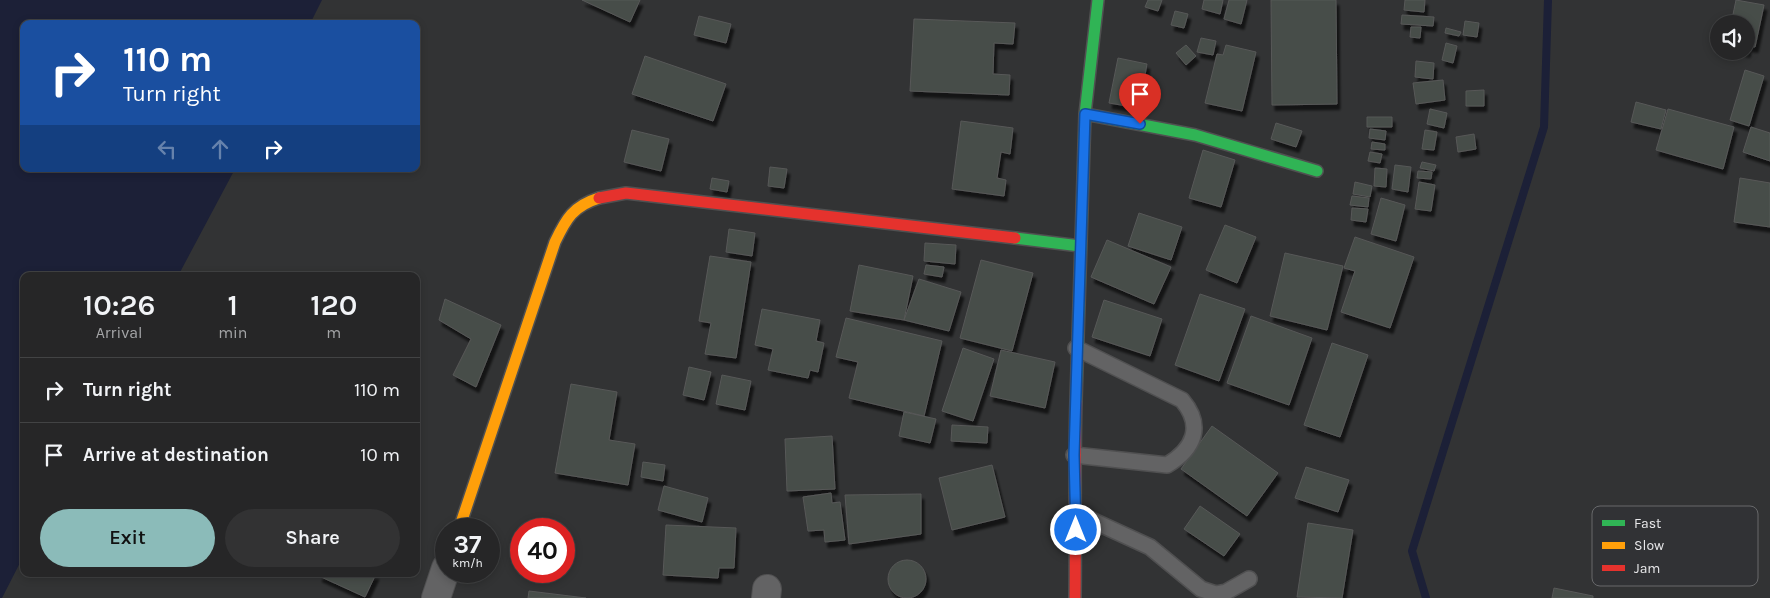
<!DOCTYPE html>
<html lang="en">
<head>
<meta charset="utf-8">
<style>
	:root { --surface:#262627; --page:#323233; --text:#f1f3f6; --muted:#a4a5a7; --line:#424344; --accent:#8bbbb9 }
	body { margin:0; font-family:Karla,sans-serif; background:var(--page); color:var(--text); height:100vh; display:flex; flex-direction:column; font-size:19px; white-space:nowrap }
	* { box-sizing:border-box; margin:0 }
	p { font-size:16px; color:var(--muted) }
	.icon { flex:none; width:28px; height:28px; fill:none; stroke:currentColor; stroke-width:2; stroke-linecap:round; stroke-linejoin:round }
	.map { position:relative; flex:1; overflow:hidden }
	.panel { position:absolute; left:20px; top:272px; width:400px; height:305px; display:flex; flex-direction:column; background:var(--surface); border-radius:10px; box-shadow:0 2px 8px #0003,0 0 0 1px var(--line) }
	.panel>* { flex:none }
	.guide { position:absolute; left:20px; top:20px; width:400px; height:152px; border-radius:10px; box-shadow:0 2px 8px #0003,0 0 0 1px var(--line); background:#1a4fa0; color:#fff; overflow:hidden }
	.fabs { position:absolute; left:1710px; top:15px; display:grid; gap:10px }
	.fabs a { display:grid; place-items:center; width:45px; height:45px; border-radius:50%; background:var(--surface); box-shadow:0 2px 8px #0003,0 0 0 1px var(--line); font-size:25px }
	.speed { position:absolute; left:435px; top:518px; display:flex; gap:10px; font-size:25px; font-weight:700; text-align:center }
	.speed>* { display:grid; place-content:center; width:65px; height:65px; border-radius:50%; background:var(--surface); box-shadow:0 2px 8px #0003,0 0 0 1px var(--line); line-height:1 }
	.speed small { font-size:12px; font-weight:400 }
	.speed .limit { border:8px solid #d22; background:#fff; color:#111 }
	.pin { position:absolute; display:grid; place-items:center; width:42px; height:42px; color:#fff; margin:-51px -21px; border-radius:50% 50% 50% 0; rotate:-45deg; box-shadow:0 0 5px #0007 }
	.pin .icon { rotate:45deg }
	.me { position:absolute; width:55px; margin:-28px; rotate:0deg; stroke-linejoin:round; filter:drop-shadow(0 0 4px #0008) }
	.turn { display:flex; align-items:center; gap:18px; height:105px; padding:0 20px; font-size:22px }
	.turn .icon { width:65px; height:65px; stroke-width:2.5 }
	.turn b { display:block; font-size:35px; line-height:42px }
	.lanes { display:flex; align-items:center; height:48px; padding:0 20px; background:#0003; justify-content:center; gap:25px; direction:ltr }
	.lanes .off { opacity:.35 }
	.eta { display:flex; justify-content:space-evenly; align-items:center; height:85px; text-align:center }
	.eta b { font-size:30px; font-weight:600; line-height:35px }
	.primary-button { display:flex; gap:10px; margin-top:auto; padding:10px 20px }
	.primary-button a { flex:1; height:58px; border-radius:30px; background:var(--accent); color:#111; font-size:20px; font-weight:600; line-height:58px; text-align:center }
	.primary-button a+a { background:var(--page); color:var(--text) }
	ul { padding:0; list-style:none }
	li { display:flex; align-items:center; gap:15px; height:65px; padding:0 20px; border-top:1px solid var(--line) }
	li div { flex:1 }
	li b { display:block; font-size:19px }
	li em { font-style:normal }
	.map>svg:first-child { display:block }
	.water { fill:#1c2037 }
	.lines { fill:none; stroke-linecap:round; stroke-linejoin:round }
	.stream { stroke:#1c2037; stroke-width:8 }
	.building { fill:#474d48; stroke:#575858; filter:url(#shadow) }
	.lane-casing { stroke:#505051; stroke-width:18 }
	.street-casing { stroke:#505051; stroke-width:30 }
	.fast-casing { stroke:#505051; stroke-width:14 }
	.slow-casing { stroke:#505051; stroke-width:14 }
	.jam-casing { stroke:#505051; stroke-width:14 }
	.lane { stroke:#636364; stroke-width:15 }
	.street { stroke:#636364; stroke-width:28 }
	.fast { stroke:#30b455; stroke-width:11 }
	.slow { stroke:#ff9f0a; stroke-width:11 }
	.jam { stroke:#e5322d; stroke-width:11 }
	.route-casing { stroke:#114b97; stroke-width:12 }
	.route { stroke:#1a73e8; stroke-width:9 }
	.key { fill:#313235; stroke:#68696b; stroke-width:1 }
	.key-label { font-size:14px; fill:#e8e8ea }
</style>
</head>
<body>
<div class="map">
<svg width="1770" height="598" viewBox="0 0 1770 598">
	<defs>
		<filter id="shadow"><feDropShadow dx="3" dy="5.5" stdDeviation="1" flood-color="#0009"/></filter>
	</defs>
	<rect width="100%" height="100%" fill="#323334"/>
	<path class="water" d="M0,0H322L310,24H24V169H235L178,276H24V555L2,598H0Z"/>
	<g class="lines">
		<path class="stream" d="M1426,598L1412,551L1544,127L1548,0"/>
	</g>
	<path class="building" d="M582,0H640L630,22Z
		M1148,0H1162L1158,11L1145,7Z
		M1204,0H1223L1220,14L1202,9Z
		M1229,0H1247L1241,24L1224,19Z
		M1271,0H1336L1337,104L1272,105Z
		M1405,0H1425L1424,12L1404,10Z
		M1736,0L1764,5L1755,47L1748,46L1747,52L1742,51H1746V24H1731Z
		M1175,11L1188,14L1184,28L1171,25Z
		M1402,15L1434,17L1433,26L1401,24Z
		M699,16L731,24L726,43L694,35Z
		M914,19L1015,23L1013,44L994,43L993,74L1010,75L1009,95L910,91Z
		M1465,21L1479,23L1477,37L1463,35Z
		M1411,27H1421L1420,38L1410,37Z
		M1446,28L1461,32L1459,36L1445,33Z
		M1201,38L1216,41L1213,55L1197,52Z
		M1446,43L1457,46L1453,63L1442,60Z
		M1186,45L1196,56L1186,65L1176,53Z
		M1226,45L1256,52L1242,111L1205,103L1217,54L1223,55Z
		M645,56L726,84L713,121L632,94Z
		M1118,58L1147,64L1139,108L1109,103Z
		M1416,61L1434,63L1433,79L1415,77Z
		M1745,70L1764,76L1749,126L1730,120Z
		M1443,80L1445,100L1416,104L1413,83Z
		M1484,90V106H1466V91Z
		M1636,102L1666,110L1661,129L1631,122Z
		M1430,109L1447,113L1444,128L1427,124Z
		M1668,109L1734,127L1723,169L1656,150Z
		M1367,117H1392V127H1367Z
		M961,121L1013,128L1010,154L1001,152L997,178L1006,180L1004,196L952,189Z
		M1276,123L1302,131L1296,147L1271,139Z
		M1751,127L1770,133V161L1743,152Z
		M1370,129L1386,131L1385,140L1369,138Z
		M632,130L669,139L661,171L624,162Z
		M1425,130L1437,132L1434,150L1422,149Z
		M1474,134L1476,149L1458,152L1456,137Z
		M1372,142L1385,144V150L1371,149Z
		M1203,150L1235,160L1221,207L1189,198Z
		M1370,152L1382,154L1380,163L1368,161Z
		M1422,162L1436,165L1434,171L1420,168Z
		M1395,165L1411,167L1408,192L1392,189Z
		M770,167L787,169L784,188L768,186Z
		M1375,168L1387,169L1386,187L1374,186Z
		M1418,171L1432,172L1431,179L1417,178Z
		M712,178L729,181L727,192L710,189Z
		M1740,178L1770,183V227L1734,222Z
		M1355,182L1372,186L1370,197L1353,194Z
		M1419,182L1435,185L1431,211L1415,209Z
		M1352,196L1369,198L1368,207L1350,205Z
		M1381,198L1405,205L1396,241L1371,234Z
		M1352,208L1368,209L1366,222L1351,220Z
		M1139,213L1182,227L1171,260L1128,246Z
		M1225,225L1256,237L1237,283L1206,270Z
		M729,229L755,233L752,256L726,252Z
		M1355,237L1414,257L1390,328L1341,312L1355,271L1344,268Z
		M1107,240L1171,267L1154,304L1091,277Z
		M925,243L956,245L955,264L924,261Z
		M1285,253L1343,266L1327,330L1270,316Z
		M710,256L751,262L736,358L705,354L711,323L699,321Z
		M981,260L1033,273L1012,351L960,338Z
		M859,265L913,276L904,320L850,311Z
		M926,265L944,267L942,277L924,274Z
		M919,279L961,292L949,331L904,320Z
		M1200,294L1245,309L1219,381L1175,365Z
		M445,299L501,325L476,387L453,375L471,339L439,320Z
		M1104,300L1162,319L1150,356L1092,337Z
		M762,309L820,320L816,341L824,343L818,372L810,370L808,378L768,370L773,349L755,345Z
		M1251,316L1312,338L1289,405L1227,383Z
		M846,318L942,341L924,416L849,398L858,362L836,357Z
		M1332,343L1368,355L1340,437L1304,425Z
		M963,348L994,359L973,421L942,411Z
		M1001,350L1055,362L1045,408L990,396Z
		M689,367L711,372L704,400L683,395Z
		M722,375L751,381L745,410L716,404Z
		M571,384L617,392L609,440L635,444L628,485L555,473Z
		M904,412L936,419L930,443L899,436Z
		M952,425L988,427L987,443L951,441Z
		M1212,426L1278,473L1247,516L1181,469Z
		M832,436L835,489L787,491L785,439Z
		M643,462L665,465L663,481L641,477Z
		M992,465L1005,517L952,530L939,478Z
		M1306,467L1349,480L1338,512L1295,498Z
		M664,486L708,498L702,522L658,510Z
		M831,493L832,503L840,502L845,540L825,542L824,530L808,531L803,497Z
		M921,494V534L849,544L845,495Z
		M1200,506L1240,534L1224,556L1184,529Z
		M1308,523L1353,530L1342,598L1297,597Z
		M666,525L736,528L734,568H719L718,578L663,575Z
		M888 579a19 19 0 1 1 38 0a19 19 0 1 1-38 0Z
		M320,574H376L365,597L319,576Z
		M1554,588L1593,596V598H1552Z
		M529,591L586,598H528Z"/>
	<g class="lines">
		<defs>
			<path id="lane" d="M1074,455L1167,465C1194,449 1204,426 1182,400L1076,348
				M1076,513L1150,547L1201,589L1216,594L1226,592L1249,579"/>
			<path id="street" d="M436,598L446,568
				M766,598L767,589"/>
			<path id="fast" d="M1085,114L1195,135L1317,171
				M1015,238L1080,246
				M1076,401L1085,114L1098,0"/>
			<path id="slow" d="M459,529L555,242C566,219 573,206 599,198"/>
			<path id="jam" d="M599,198L626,193L1015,238
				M1075,598C1076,532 1074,467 1076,401"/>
		</defs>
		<use href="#lane" class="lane-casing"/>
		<use href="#street" class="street-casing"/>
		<use href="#fast" class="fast-casing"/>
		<use href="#slow" class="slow-casing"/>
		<use href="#jam" class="jam-casing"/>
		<use href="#lane" class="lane"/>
		<use href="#street" class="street"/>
		<use href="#fast" class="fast"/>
		<use href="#slow" class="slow"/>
		<use href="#jam" class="jam"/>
	</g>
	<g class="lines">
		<defs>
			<path id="route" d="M1076,530L1074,455L1085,114L1140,124"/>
		</defs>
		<use href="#route" class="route-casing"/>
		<use href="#route" class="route"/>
	</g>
	<rect x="1592" y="506" width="166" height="80" rx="8" class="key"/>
	<rect x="1602" y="520" width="23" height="6" fill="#30b455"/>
	<rect x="1602" y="542" width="23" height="7" fill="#ff9f0a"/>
	<rect x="1602" y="565" width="23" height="6" fill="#e5322d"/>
	<g class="key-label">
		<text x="1634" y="528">Fast</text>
		<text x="1634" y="550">Slow</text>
		<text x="1634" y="573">Jam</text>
	</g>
</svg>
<div class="fabs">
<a><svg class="icon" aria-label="sound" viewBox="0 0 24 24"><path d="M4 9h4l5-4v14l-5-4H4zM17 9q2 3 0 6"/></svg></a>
</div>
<div class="speed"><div>37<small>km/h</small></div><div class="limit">40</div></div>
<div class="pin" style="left:1140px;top:124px;background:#d93025"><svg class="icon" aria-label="arrive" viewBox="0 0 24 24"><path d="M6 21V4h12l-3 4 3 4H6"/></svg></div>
<svg class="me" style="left:1076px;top:530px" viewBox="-20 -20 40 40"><circle r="17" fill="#1a73e8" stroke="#fff" stroke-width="3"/><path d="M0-11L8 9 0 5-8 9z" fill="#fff"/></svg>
<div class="guide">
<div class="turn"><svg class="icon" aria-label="right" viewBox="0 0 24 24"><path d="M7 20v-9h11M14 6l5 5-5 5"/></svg><div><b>110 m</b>Turn right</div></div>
<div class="lanes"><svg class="icon off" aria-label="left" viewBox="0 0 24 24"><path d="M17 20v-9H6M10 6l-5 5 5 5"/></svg><svg class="icon off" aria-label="ahead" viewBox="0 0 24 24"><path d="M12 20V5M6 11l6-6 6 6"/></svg><svg class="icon" aria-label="right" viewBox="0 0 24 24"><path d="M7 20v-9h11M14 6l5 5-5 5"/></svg></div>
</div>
<section class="panel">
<div class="eta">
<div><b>10:26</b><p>Arrival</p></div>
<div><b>1</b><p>min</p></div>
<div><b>120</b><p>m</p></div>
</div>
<ul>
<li><svg class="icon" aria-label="right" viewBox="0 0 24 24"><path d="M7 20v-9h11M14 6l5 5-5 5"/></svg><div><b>Turn right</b></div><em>110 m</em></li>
<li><svg class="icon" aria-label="arrive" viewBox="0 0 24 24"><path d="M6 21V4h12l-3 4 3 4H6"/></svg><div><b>Arrive at destination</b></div><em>10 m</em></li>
</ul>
<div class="primary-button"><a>Exit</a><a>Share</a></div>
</section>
</div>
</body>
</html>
